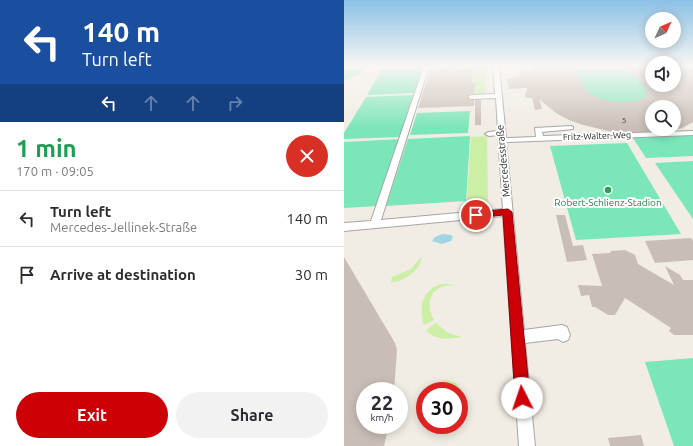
<!DOCTYPE html>
<html lang="en">
<head>
<meta charset="utf-8">
<style>
	:root { --surface:#fff; --page:#f2f2f3; --text:#2b2b33; --muted:#7c7c81; --line:#e1e1e2; --accent:#ce0007 }
	body { margin:0; font-family:Ubuntu,sans-serif; background:var(--page); color:var(--text); height:100vh; display:flex; flex-direction:column; font-size:15px; white-space:nowrap }
	* { box-sizing:border-box; margin:0 }
	p { font-size:13px; color:var(--muted) }
	.icon { flex:none; width:22px; height:22px; fill:none; stroke:currentColor; stroke-width:2; stroke-linecap:round; stroke-linejoin:round }
	.map { position:relative; flex:1; overflow:hidden }
	.drawer { display:flex; flex-direction:column; background:var(--surface); width:344px }
	.drawer>* { flex:none }
	.top-card { background:#1a4fa0; color:#fff; overflow:hidden }
	.needle { width:26px; rotate:46deg }
	.buttons { position:absolute; left:301px; top:12px; display:grid; gap:8px }
	.buttons a { display:grid; place-items:center; width:36px; height:36px; border-radius:50%; background:var(--surface); box-shadow:0 2px 10px #0003; font-size:20px }
	.speed { position:absolute; left:12px; top:382px; display:flex; gap:8px; font-size:20px; font-weight:700; text-align:center }
	.speed>* { display:grid; place-content:center; width:52px; height:52px; border-radius:50%; background:var(--surface); box-shadow:0 2px 10px #0003; line-height:1 }
	.speed small { font-size:10px; font-weight:400 }
	.speed .limit { border:6px solid #d22; background:#fff; color:#111 }
	.pin { position:absolute; display:grid; place-items:center; width:34px; height:34px; color:#fff; margin:-17px; border:2px solid #fff; border-radius:50%; box-shadow:0 1px 4px #0007 }
	.me { position:absolute; width:44px; margin:-22px; rotate:356deg; stroke-linejoin:round; filter:drop-shadow(0 0 3px #0008) }
	.turn { display:flex; align-items:center; gap:14px; height:84px; padding:0 16px; font-size:18px }
	.turn .icon { width:52px; height:52px; stroke-width:2.5 }
	.turn b { display:block; font-size:28px; line-height:34px }
	.lanes { display:flex; align-items:center; height:38px; padding:0 16px; background:#0003; justify-content:center; gap:20px; direction:ltr }
	.lanes .off { opacity:.35 }
	.round { display:grid; place-items:center; flex:none; width:42px; height:42px; border-radius:21px; background:var(--page) }
	.head { display:flex; align-items:center; justify-content:space-between; height:68px; padding:0 16px }
	h1 { font-size:24px; font-weight:700; line-height:30px; color:#1e9e55 }
	.cta { display:flex; gap:8px; margin-top:auto; padding:8px 16px }
	.cta a { flex:1; height:46px; border-radius:24px; background:var(--accent); color:#fff; font-size:16px; font-weight:700; line-height:46px; text-align:center }
	.cta a+a { background:var(--page); color:var(--text) }
	ul { padding:0; list-style:none }
	li { display:flex; align-items:center; gap:12px; height:56px; padding:0 16px; border-top:1px solid var(--line) }
	li div { flex:1 }
	li b { display:block; font-size:15px }
	li em { font-style:normal }
	main { display:flex; flex:1; min-height:0 }
	.map>svg:first-child { display:block }
	.grass { fill:#ccefa6 }
	.pitch { fill:#7be6b9; fill-rule:evenodd }
	.water { fill:#a1d5e2 }
	.building { fill:#c9beb7 }
	.lines { fill:none; stroke-linecap:round; stroke-linejoin:round }
	.minor-casing { stroke:#a6a6a6; stroke-width:2 }
	.minor { fill:#fff; fill-rule:evenodd }
	.route { fill:#ce0007; stroke:#860005 }
	.leisure-dot { fill:#2e9e5b; stroke:#fff; stroke-width:1.5 }
	.labels { text-anchor:middle; dominant-baseline:central; stroke-width:4; stroke-linejoin:round; paint-order:stroke }
	.number-label { font-size:8px; fill:#4a4745 }
	.far-street-label { font-size:9px; fill:#1f1f1f; stroke:#fff }
	.street-label { font-size:10px; fill:#1f1f1f; stroke:#fff }
	.leisure-label { font-size:10px; fill:#27864d; stroke:#fff }
</style>
</head>
<body>
<main>
<section class="drawer">
<div class="top-card">
<div class="turn"><svg class="icon" aria-label="left" viewBox="0 0 24 24"><path d="M17 20v-9H6M10 6l-5 5 5 5"/></svg><div><b>140 m</b>Turn left</div></div>
<div class="lanes"><svg class="icon" aria-label="left" viewBox="0 0 24 24"><path d="M17 20v-9H6M10 6l-5 5 5 5"/></svg><svg class="icon off" aria-label="ahead" viewBox="0 0 24 24"><path d="M12 20V5M6 11l6-6 6 6"/></svg><svg class="icon off" aria-label="ahead" viewBox="0 0 24 24"><path d="M12 20V5M6 11l6-6 6 6"/></svg><svg class="icon off" aria-label="right" viewBox="0 0 24 24"><path d="M7 20v-9h11M14 6l5 5-5 5"/></svg></div>
</div>
<div class="head"><div><h1>1 min</h1><p>170 m · 09:05</p></div><a class="round" style="background:#d93025;color:#fff"><svg class="icon" aria-label="close" viewBox="0 0 24 24"><path d="M6 6l12 12M18 6L6 18"/></svg></a></div>
<ul>
<li><svg class="icon" aria-label="left" viewBox="0 0 24 24"><path d="M17 20v-9H6M10 6l-5 5 5 5"/></svg><div><b>Turn left</b><p>Mercedes-Jellinek-Straße</p></div><em>140 m</em></li>
<li><svg class="icon" aria-label="arrive" viewBox="0 0 24 24"><path d="M6 21V4h12l-3 4 3 4H6"/></svg><div><b>Arrive at destination</b></div><em>30 m</em></li>
</ul>
<div class="cta"><a>Exit</a><a>Share</a></div>
</section>
<div class="map">
<svg width="349" height="446" viewBox="0 0 349 446">
	<rect width="100%" height="100%" fill="#f1ece4"/>
	<path class="grass" d="M142,67V95H128L129,68Z
		M143,136L144,203L135,211L122,212L127,137Z
		M78,256C76,271 62,280 47,283L48,277L67,269Z
		M97,284H105L111,286C90,282 79,302 90,320L80,325C74,308 78,290 97,284Z
		M92,323L104,333L118,337C105,339 91,341 82,330Z
		M101,380L112,383L119,393C110,384 104,387 94,390C91,392 85,391 81,391V397L78,394L88,384Z"/>
	<path class="pitch" d="M0,66H24L16,74L0,80Z
		M190,66H308V85H330L341,126L313,133L294,134L275,132L240,125L225,120L189,69ZM308,107H330V129H308Z
		M81,67L72,93L23,95L39,68Z
		M71,95L57,137L0,139V133L22,97Z
		M126,111L124,133L66,135L73,113Z
		M349,135V156L302,158L289,138Z
		M126,136L122,201L42,206L64,139Z
		M57,139L34,206L0,208V142Z
		M283,143L337,234L232,240L206,146Z
		M349,161V219L311,163Z
		M349,358V446H330L301,362Z"/>
	<path class="water" d="M98,234L107,235L109,237L107,241L98,244L88,241L91,237Z"/>
	<path class="building" d="M100,66H113L112,69L129,68L128,83L131,82L130,93L126,94L123,97L126,100H130V106L74,108L86,70L91,72L94,69H99Z
		M190,66H234L233,72L235,79L244,92L258,100L278,102L292,101L302,97V90L297,82L280,66H308V85H330V66H349V122L338,128L330,130V107H308V131L268,132L240,125L225,120L212,113L195,99L198,109L191,110L188,98H183L181,96L183,88L165,89L163,79L175,77L177,71H188Z
		M131,100H137V125H131Z
		M212,215H221L229,246L239,245L243,260L223,262Z
		M347,238L349,241V260L311,263L301,241Z
		M281,250L291,255L294,264L330,285L321,266L336,275L339,280H349V335H330L325,331L327,328L281,298L271,315H264L251,307H248L245,295L237,296L234,285L258,286L248,254L266,253L267,251Z
		M0,257L51,343L53,350L50,391H21V425H45L40,446H0Z
		M297,435L300,446H266L264,438Z"/>
	<g class="lines">
		<defs>
			<path id="minor" d="M80,66H85L37,220L159,209L154,135L145,136L141,134L145,132L154,131L152,98L127,99L124,97L127,95L151,94L149,66H155L162,138L192,137L191,128L227,126L229,127V129L198,132L199,136L349,131V135L162,142L180,330L218,325L223,327L226,335L224,340L219,342L214,339L181,343L191,446H175L159,216L0,231V223L27,221Z
				M89,66H94L91,71L88,69Z"/>
		</defs>
		<use href="#minor" class="minor-casing"/>
		<use href="#minor" class="minor"/>
	</g>
	<linearGradient id="sky" x2="0" y2="1"><stop stop-color="#8bc1e6"/><stop offset="0.51" stop-color="#f9f6f3"/><stop offset="1" stop-color="#f9f6f3" stop-opacity="0"/></linearGradient>
	<rect width="349" height="129" fill="url(#sky)"/>
	<path class="route" d="M164,209L168,212L186,398L183,403L178,405L174,403L171,398L159,215L132,218L128,215L132,212Z"/>
	<circle class="leisure-dot" cx="264" cy="190" r="4"/>
	<g class="labels">
		<g class="number-label">
			<text x="280" y="120">5</text>
		</g>
		<g class="far-street-label">
			<text transform="translate(253 136) rotate(-2)">Fritz-Walter-Weg</text>
		</g>
		<g class="street-label">
			<text transform="translate(159 161) rotate(-95)">Mercedesstraße</text>
		</g>
		<g class="leisure-label">
			<text x="264" y="202">Robert-Schlienz-Stadion</text>
		</g>
	</g>
</svg>
<div class="buttons">
<a><svg class="needle" viewBox="-14 -14 28 28"><path d="M0-13l5 13h-10z" fill="#e53935"/><path d="M0 13l5-13h-10z" fill="#7c7c81"/></svg></a>
<a><svg class="icon" aria-label="sound" viewBox="0 0 24 24"><path d="M4 9h4l5-4v14l-5-4H4zM17 9q2 3 0 6"/></svg></a>
<a><svg class="icon" aria-label="search" viewBox="0 0 24 24"><circle cx="10" cy="10" r="6"/><path d="M15 15l6 6"/></svg></a>
</div>
<div class="speed"><div>22<small>km/h</small></div><div class="limit">30</div></div>
<div class="pin" style="left:132px;top:215px;background:#d93025"><svg class="icon" aria-label="arrive" viewBox="0 0 24 24"><path d="M6 21V4h12l-3 4 3 4H6"/></svg></div>
<svg class="me" style="left:178px;top:398px" viewBox="-20 -20 40 40"><circle r="19" fill="#fff"/><path d="M0-13L10 11 0 6-10 11z" fill="#ce0007"/></svg>
</div>
</main>
</body>
</html>
